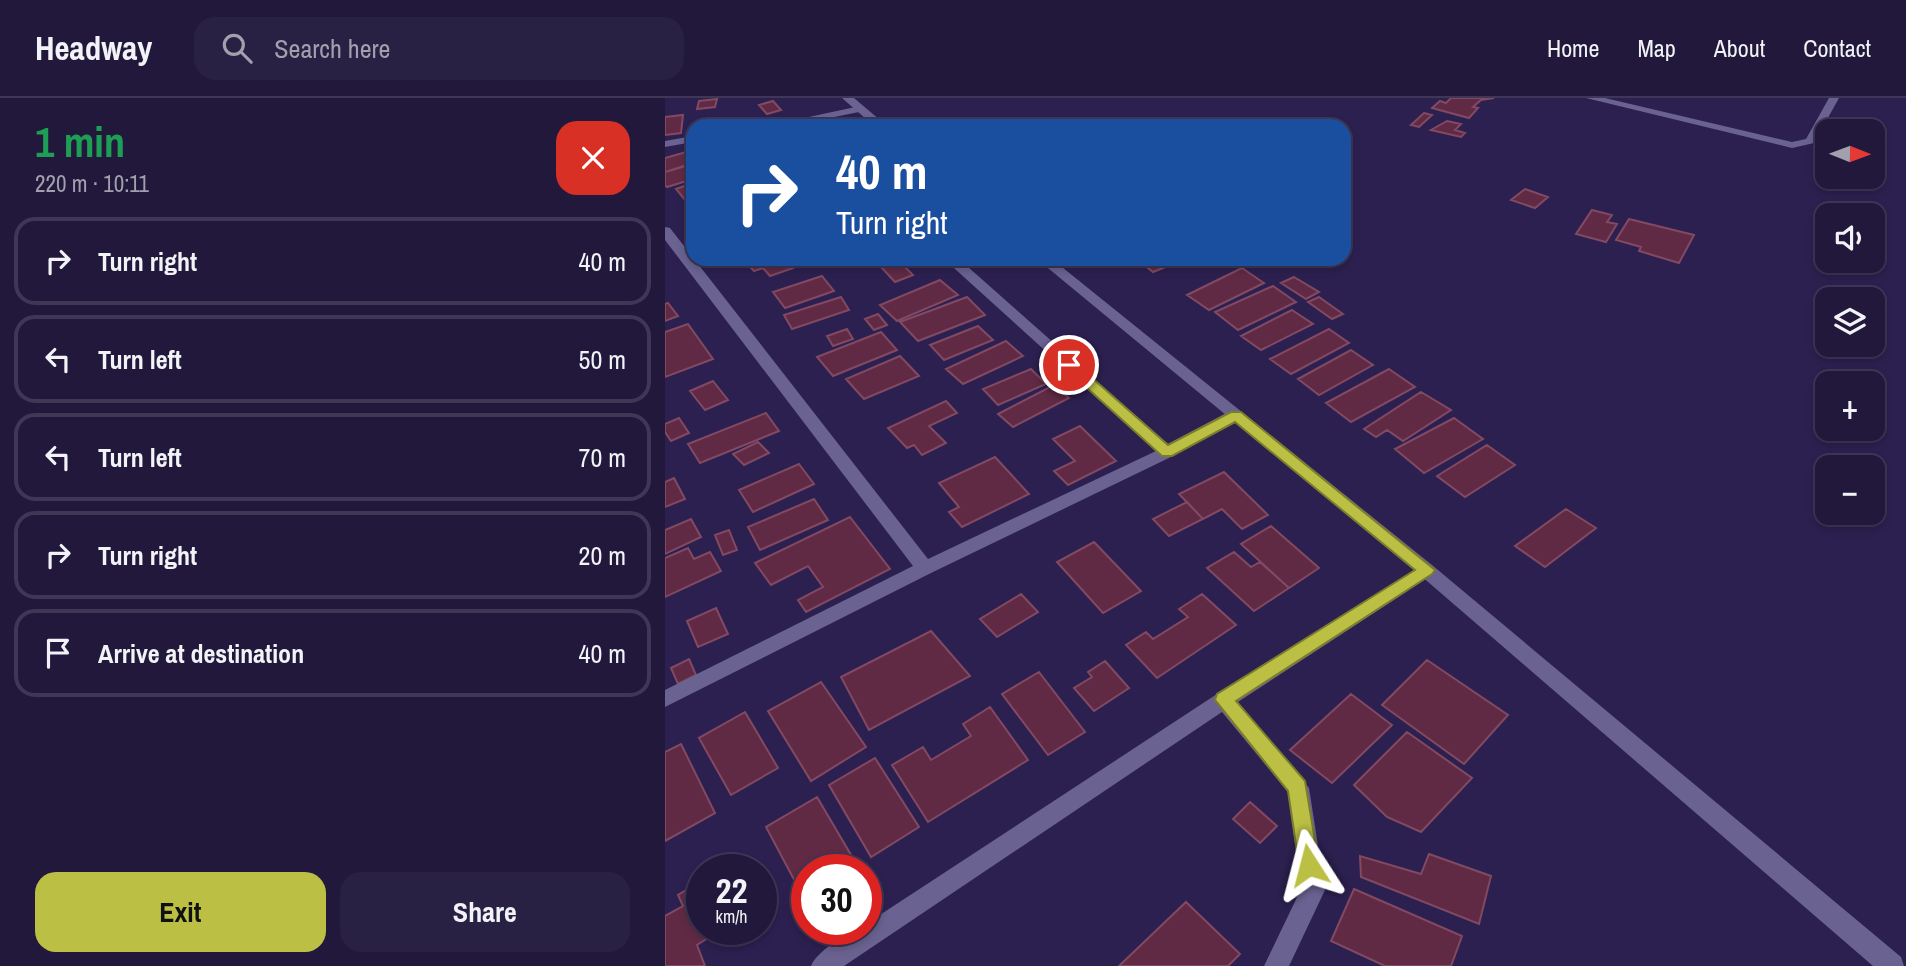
<!DOCTYPE html>
<html lang="en">
<head>
<meta charset="utf-8">
<style>
	:root { --surface:#21183c; --page:#292143; --text:#f1f3f6; --muted:#a2a0af; --line:#3e3756; --accent:#bbc044 }
	body { margin:0; font-family:"Archivo Narrow",sans-serif; background:var(--page); color:var(--text); height:100vh; display:flex; flex-direction:column; font-size:26px; white-space:nowrap }
	* { box-sizing:border-box; margin:0 }
	p { font-size:23px; color:var(--muted) }
	.icon { flex:none; width:38px; height:38px; fill:none; stroke:currentColor; stroke-width:2; stroke-linecap:round; stroke-linejoin:round }
	.map { position:relative; flex:1; overflow:hidden }
	.side { display:flex; flex-direction:column; background:var(--surface); width:665px }
	.side>* { flex:none }
	.guide { position:absolute; left:21px; top:21px; width:665px; height:147px; border-radius:21px; box-shadow:0 4px 10px #0003,0 0 0 2px var(--line); background:#1a4fa0; color:#fff; overflow:hidden }
	.needle { width:46px; rotate:91deg }
	.buttons { position:absolute; left:1150px; top:21px; display:grid; gap:14px }
	.buttons a { display:grid; place-items:center; width:70px; height:70px; border-radius:14px; background:var(--surface); box-shadow:0 4px 10px #0003,0 0 0 2px var(--line); font-size:35px }
	.speed { position:absolute; left:21px; top:756px; display:flex; gap:14px; font-size:35px; font-weight:700; text-align:center }
	.speed>* { display:grid; place-content:center; width:91px; height:91px; border-radius:50%; background:var(--surface); box-shadow:0 4px 10px #0003,0 0 0 2px var(--line); line-height:1 }
	.speed small { font-size:18px; font-weight:400 }
	.speed .limit { border:10px solid #d22; background:#fff; color:#111 }
	.pin { position:absolute; display:grid; place-items:center; width:60px; height:60px; color:#fff; margin:-30px; border:4px solid #fff; border-radius:50%; box-shadow:0 2px 7px #0007 }
	.me { position:absolute; width:77px; margin:-38px; rotate:351deg; stroke-linejoin:round; filter:drop-shadow(0 0 5px #0008) }
	.turn { display:flex; align-items:center; gap:24px; height:147px; padding:0 35px; font-size:32px }
	.turn .icon { width:91px; height:91px; stroke-width:2.5 }
	.turn b { display:block; font-size:49px; line-height:60px }
	.round { display:grid; place-items:center; flex:none; width:74px; height:74px; border-radius:21px; background:var(--page) }
	.head { display:flex; align-items:center; justify-content:space-between; height:119px; padding:0 35px }
	h1 { font-size:42px; font-weight:800; line-height:52px; color:#1e9e55 }
	.button { display:flex; gap:14px; margin-top:auto; padding:14px 35px }
	.button a { flex:1; height:80px; border-radius:21px; background:var(--accent); color:#111; font-size:28px; font-weight:800; line-height:80px; text-align:center }
	.button a+a { background:var(--page); color:var(--text) }
	ul { padding:0; list-style:none }
	li { display:flex; align-items:center; gap:21px; height:88px; margin:0 14px 10px; padding:0 21px; border:4px solid var(--line); border-radius:21px }
	li div { flex:1 }
	li b { display:block; font-size:26px }
	li em { font-style:normal }
	header { display:flex; align-items:center; gap:42px; box-sizing:border-box; height:98px; padding:0 35px; background:var(--surface); border-bottom:2px solid var(--line) }
	header strong { font-size:33px }
	nav { display:flex; gap:38px; margin-inline-start:auto; font-size:24px }
	.search { width:490px; height:63px; background:var(--page); display:flex; align-items:center; gap:18px; box-sizing:border-box; padding:0 24px; border-radius:21px; color:var(--muted); font-size:26px }
	main { display:flex; flex:1; min-height:0 }
	.map>svg:first-child { display:block }
	.building { fill:#602a45; stroke:#824963; stroke-width:2 }
	.lines { fill:none; stroke-linecap:round; stroke-linejoin:round }
	.minor { fill:#6a6291; fill-rule:evenodd }
	.tertiary { fill:#6a6291; fill-rule:evenodd }
	.route { fill:#bbc044; stroke:#7a7d2c; stroke-width:2 }
</style>
</head>
<body>
<header>
<strong>Headway</strong>
<div class="search"><svg class="icon" aria-label="search" viewBox="0 0 24 24"><circle cx="10" cy="10" r="6"/><path d="M15 15l6 6"/></svg>Search here</div>
<nav><a>Home</a><a>Map</a><a>About</a><a>Contact</a></nav>
</header>
<main>
<section class="side">
<div class="head"><div><h1>1 min</h1><p>220 m · 10:11</p></div><a class="round" style="background:#d93025;color:#fff"><svg class="icon" aria-label="close" viewBox="0 0 24 24"><path d="M6 6l12 12M18 6L6 18"/></svg></a></div>
<ul>
<li><svg class="icon" aria-label="right" viewBox="0 0 24 24"><path d="M7 20v-9h11M14 6l5 5-5 5"/></svg><div><b>Turn right</b></div><em>40 m</em></li>
<li><svg class="icon" aria-label="left" viewBox="0 0 24 24"><path d="M17 20v-9H6M10 6l-5 5 5 5"/></svg><div><b>Turn left</b></div><em>50 m</em></li>
<li><svg class="icon" aria-label="left" viewBox="0 0 24 24"><path d="M17 20v-9H6M10 6l-5 5 5 5"/></svg><div><b>Turn left</b></div><em>70 m</em></li>
<li><svg class="icon" aria-label="right" viewBox="0 0 24 24"><path d="M7 20v-9h11M14 6l5 5-5 5"/></svg><div><b>Turn right</b></div><em>20 m</em></li>
<li><svg class="icon" aria-label="arrive" viewBox="0 0 24 24"><path d="M6 21V4h12l-3 4 3 4H6"/></svg><div><b>Arrive at destination</b></div><em>40 m</em></li>
</ul>
<div class="button"><a>Exit</a><a>Share</a></div>
</section>
<div class="map">
<svg width="1241" height="868" viewBox="0 0 1241 868">
	<rect width="100%" height="100%" fill="#2c2050"/>
	<path class="building" d="M786,0H829L816,2L808,9L813,10L804,20L767,10L775,3L781,5Z
		M52,1L50,9L32,11L34,3Z
		M108,3L116,12L102,16L94,7Z
		M759,15L767,17L754,29L746,27Z
		M18,17L16,35L0,37V19Z
		M782,23L796,26L790,32L800,35L796,39L766,32Z
		M28,52V65L0,74V60Z
		M28,66V81L2,89L0,87V74Z
		M28,85V100L20,102L11,91Z
		M860,91L883,99L870,110L846,102Z
		M927,112L947,117L942,124L952,126L941,144L911,136Z
		M964,121L1029,137L1014,165L974,153L976,149L951,142Z
		M78,161H120L128,170L105,178L98,170L89,173Z
		M472,161H520L488,174Z
		M234,163L248,177L230,184L216,169Z
		M577,170L599,185L544,212L522,197Z
		M157,178L169,193L120,210L108,194Z
		M629,179L654,194L641,201L616,185Z
		M275,182L293,197L232,223L215,207Z
		M608,188L631,204L573,232L550,214Z
		M176,199L184,212L127,231L119,217Z
		M302,199L320,217L253,243L235,224Z
		M654,199L678,216L667,221L643,204Z
		M3,205L13,218L0,223V206Z
		M627,212L648,226L596,252L576,238Z
		M213,216L222,227L209,232L200,221Z
		M23,226L48,261L0,279V234Z
		M313,228L328,242L279,262L265,247Z
		M182,231L188,241L168,248L162,238Z
		M664,231L684,245L626,276L605,261Z
		M216,234L232,252L168,278L152,259Z
		M341,243L358,258L298,286L281,271Z
		M686,252L708,267L654,297L633,281Z
		M235,258L254,278L199,301L181,281Z
		M366,271L381,286L333,307L318,291Z
		M724,271L750,289L686,324L661,305Z
		M48,283L63,302L40,312L25,293Z
		M389,287L404,300L348,329L333,316Z
		M756,294L786,312L738,343L722,332L711,339L699,331Z
		M281,303L292,315L264,328L281,345L257,357L249,347L242,350L223,330Z
		M101,315L114,333L35,365L23,346Z
		M14,320L24,335L6,343L0,334V326Z
		M789,320L818,341L759,375L730,351Z
		M415,328L451,363L403,387L389,373L410,363L388,341Z
		M93,344L104,355L79,367L68,356Z
		M822,347L850,367L800,399L772,378Z
		M330,359L364,396L297,429L284,414L294,409L274,385Z
		M134,366L149,386L88,414L74,392Z
		M559,374L603,417L577,431L557,411L538,421L514,396Z
		M9,380L20,401L0,409V384Z
		M149,401L163,422L95,452L83,429Z
		M522,404L538,421L504,438L488,421Z
		M901,411L931,430L880,469L850,448Z
		M185,419L225,471L141,514L133,502L158,489L143,468L106,487L90,465Z
		M26,421L36,439L0,456V432Z
		M606,428L654,470L624,490L576,446Z
		M64,432L72,452L58,457L50,437Z
		M429,444L476,493L438,515L392,464Z
		M23,450L29,461L45,454L56,473L0,499V460Z
		M569,454L586,469L595,464L624,490L589,513L542,470Z
		M356,496L373,514L332,539L315,521Z
		M537,496L571,527L492,580L461,547L481,534L488,541L523,519L514,511Z
		M51,510L63,536L33,549L22,523Z
		M266,533L305,578L204,632L176,579Z
		M24,561L31,577L13,586L6,570Z
		M762,562L843,617L799,666L717,607Z
		M440,563L464,590L429,613L409,590L427,579L423,574Z
		M374,574L420,634L383,657L337,596Z
		M156,584L201,649L146,683L103,613Z
		M686,596L727,627L667,685L625,652Z
		M325,609L363,662L263,724L227,667L258,649L266,662L306,638L298,626Z
		M80,614L113,670L66,697L34,640Z
		M742,634L807,680L756,734L722,719L689,687Z
		M16,646L50,715L0,743V654Z
		M210,660L254,729L206,759L164,687Z
		M152,699L189,762L173,772H142V806L101,729Z
		M585,704L612,728L595,745L568,721Z
		M764,756L826,778L814,826L696,779L695,758L756,776Z
		M37,783V831H57L32,847L40,868H0V818L18,808L13,797Z
		M689,791L797,838L786,868H720L666,843Z
		M521,804L575,856L563,868H454Z"/>
	<g class="lines">
		<path class="minor" d="M921,0H940L1127,44L1141,41L1164,0H1174L1149,45L1127,50Z
			M195,8L199,9V13L125,28H102Z
			M28,38V44L0,49V43Z
			M0,129L5,130L263,461L491,353L279,161H294L503,346L565,313L571,312L579,317L508,358L266,475L0,609V592L248,468L0,142Z
			M761,465L767,467L770,472L767,477L573,604L644,690L660,792L624,868H599L636,791L623,694L557,614L179,868H146C152,853 185,831 201,831V826L552,596Z"/>
		<path class="tertiary" d="M177,0H189L222,28H209Z
			M372,161H387L767,467L1236,859L1239,868H1208L755,477Z"/>
	</g>
	<path class="route" d="M404,262L409,264L503,347L566,314H576L770,472L767,476L571,603L640,683L654,767L651,773L644,776L637,773L634,767L623,693L550,602L552,596L750,472L570,324L507,358H497L399,269V264Z"/>
</svg>
<div class="buttons">
<a><svg class="needle" viewBox="-14 -14 28 28"><path d="M0-13l5 13h-10z" fill="#e53935"/><path d="M0 13l5-13h-10z" fill="#a2a0af"/></svg></a>
<a><svg class="icon" aria-label="sound" viewBox="0 0 24 24"><path d="M4 9h4l5-4v14l-5-4H4zM17 9q2 3 0 6"/></svg></a>
<a><svg class="icon" aria-label="layers" viewBox="0 0 24 24"><path d="M12 4l9 5-9 5-9-5zM3 14l9 5 9-5"/></svg></a>
<a>+</a>
<a>−</a>
</div>
<div class="speed"><div>22<small>km/h</small></div><div class="limit">30</div></div>
<div class="pin" style="left:404px;top:267px;background:#d93025"><svg class="icon" aria-label="arrive" viewBox="0 0 24 24"><path d="M6 21V4h12l-3 4 3 4H6"/></svg></div>
<svg class="me" style="left:644px;top:767px" viewBox="-20 -20 40 40"><path d="M0-17L14 15 0 8-14 15z" fill="#bbc044" stroke="#fff" stroke-width="4"/></svg>
<div class="guide">
<div class="turn"><svg class="icon" aria-label="right" viewBox="0 0 24 24"><path d="M7 20v-9h11M14 6l5 5-5 5"/></svg><div><b>40 m</b>Turn right</div></div>
</div>
</div>
</main>
</body>
</html>
